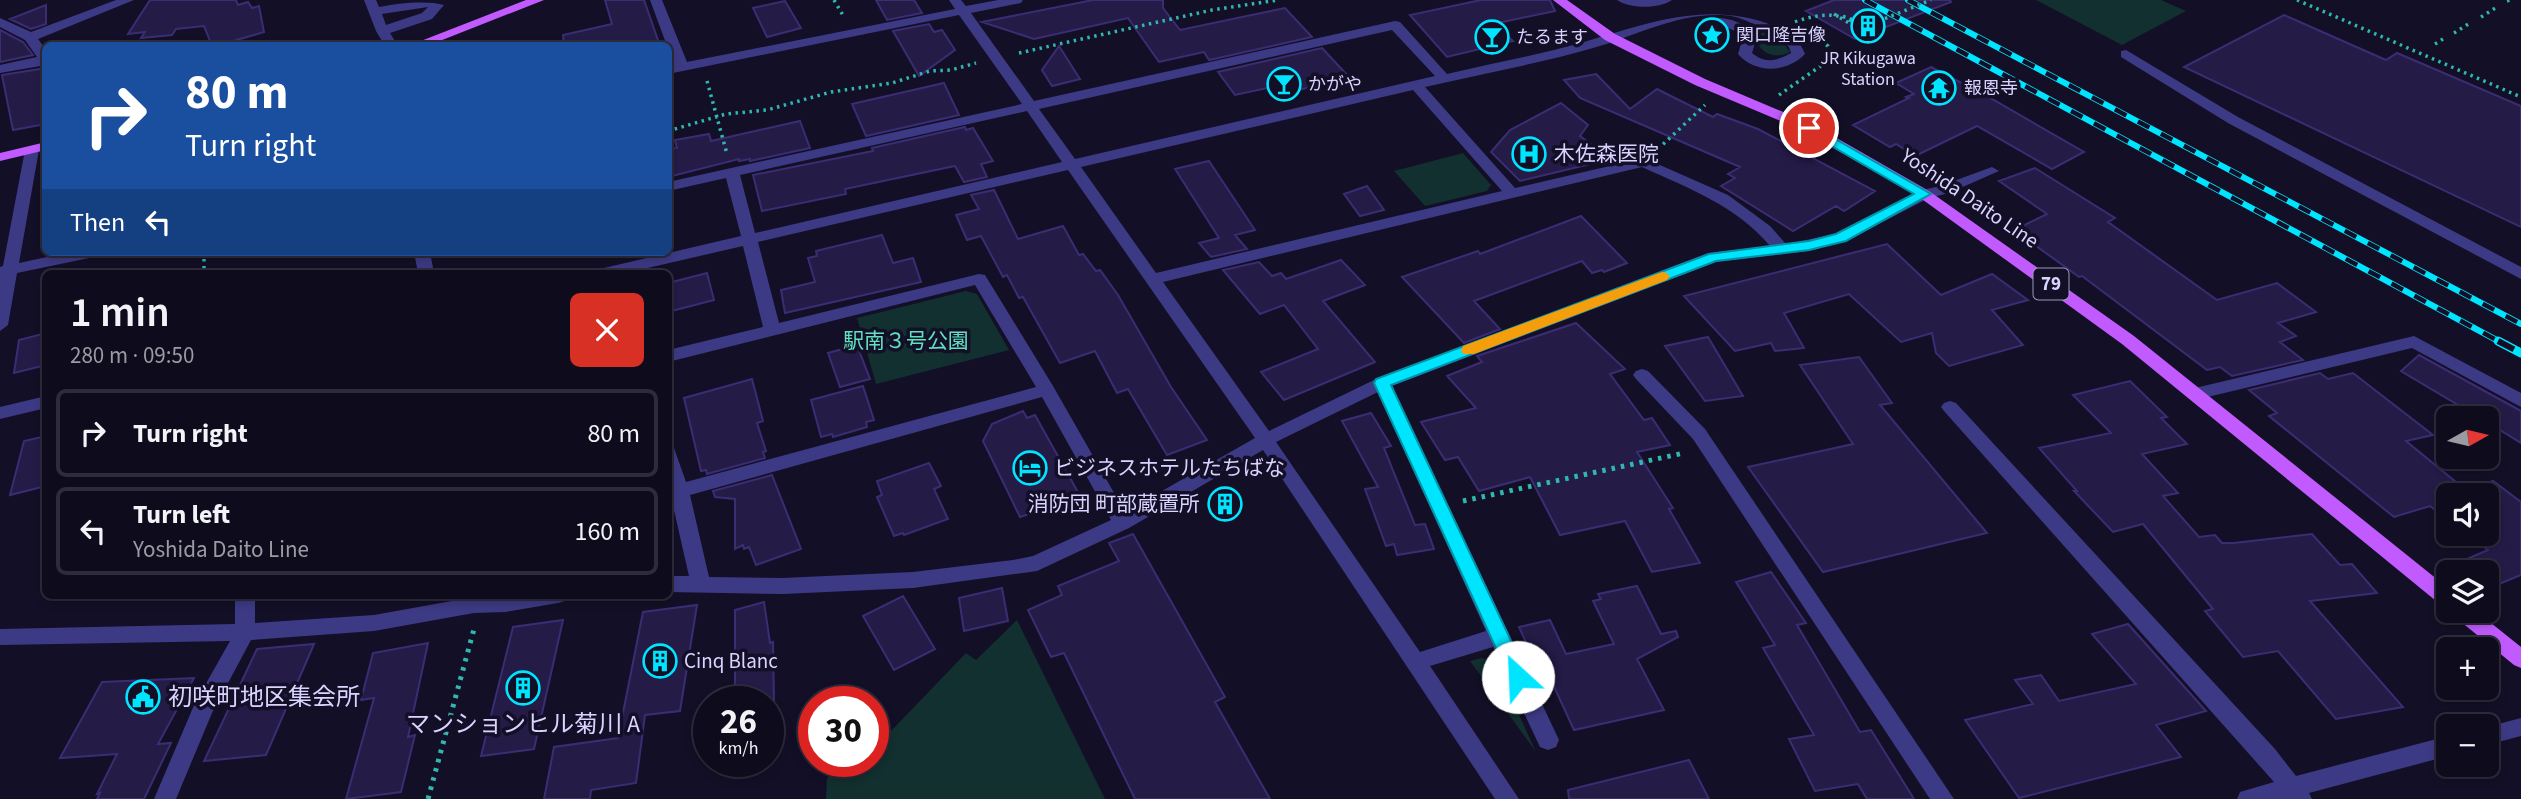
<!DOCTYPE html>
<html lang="en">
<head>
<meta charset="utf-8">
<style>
	:root { --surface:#0e0b1c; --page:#171425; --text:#f1f3f6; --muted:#9b9ba3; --line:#2e2b3b }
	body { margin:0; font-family:"Source Sans 3","Noto Sans JP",sans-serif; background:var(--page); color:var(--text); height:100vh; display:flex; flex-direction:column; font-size:26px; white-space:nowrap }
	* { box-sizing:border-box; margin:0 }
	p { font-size:23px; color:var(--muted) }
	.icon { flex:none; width:38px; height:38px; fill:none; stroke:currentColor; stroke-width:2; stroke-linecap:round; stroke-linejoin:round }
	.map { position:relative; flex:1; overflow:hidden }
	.panel { position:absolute; left:42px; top:270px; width:630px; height:329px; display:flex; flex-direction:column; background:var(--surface); border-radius:10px; box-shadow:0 4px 10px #0003,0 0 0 2px var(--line) }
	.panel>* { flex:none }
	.hud { position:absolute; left:42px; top:42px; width:630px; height:214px; border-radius:10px; box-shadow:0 4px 10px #0003,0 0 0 2px var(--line); background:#1a4fa0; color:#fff; overflow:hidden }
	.needle { width:46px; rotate:82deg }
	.tools { position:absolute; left:2436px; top:406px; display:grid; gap:14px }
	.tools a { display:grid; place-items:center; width:63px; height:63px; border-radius:10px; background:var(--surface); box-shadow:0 4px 10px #0003,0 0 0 2px var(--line); font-size:35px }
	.speed { position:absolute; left:693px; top:686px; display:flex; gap:14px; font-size:35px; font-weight:700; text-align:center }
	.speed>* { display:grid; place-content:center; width:91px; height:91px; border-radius:50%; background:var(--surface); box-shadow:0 4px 10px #0003,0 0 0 2px var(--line); line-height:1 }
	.speed small { font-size:18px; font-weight:400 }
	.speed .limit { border:10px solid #d22; background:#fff; color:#111 }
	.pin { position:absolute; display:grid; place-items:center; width:60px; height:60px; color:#fff; margin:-30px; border:4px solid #fff; border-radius:50%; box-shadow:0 2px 7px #0007 }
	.me { position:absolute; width:77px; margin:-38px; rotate:335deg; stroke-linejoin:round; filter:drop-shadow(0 0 5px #0008) }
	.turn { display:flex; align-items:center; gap:24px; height:147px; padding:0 28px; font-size:32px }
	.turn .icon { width:91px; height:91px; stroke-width:2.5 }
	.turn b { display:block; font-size:49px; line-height:60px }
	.then { display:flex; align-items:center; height:66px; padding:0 28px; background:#0003; gap:14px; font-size:26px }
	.round { display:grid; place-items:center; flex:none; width:74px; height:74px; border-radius:10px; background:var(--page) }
	.headline { display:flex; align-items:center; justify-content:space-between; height:119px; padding:0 28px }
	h1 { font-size:42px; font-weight:600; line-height:52px }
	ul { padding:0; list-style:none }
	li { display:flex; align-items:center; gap:21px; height:88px; margin:0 14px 10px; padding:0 14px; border:4px solid var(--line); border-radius:10px }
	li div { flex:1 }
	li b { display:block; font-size:26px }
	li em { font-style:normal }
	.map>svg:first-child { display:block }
	.green { fill:#12302f }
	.building { fill:#241b47; stroke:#3b2d73; stroke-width:2 }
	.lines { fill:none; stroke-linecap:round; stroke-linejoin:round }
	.path-far1 { stroke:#2fb8b0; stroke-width:3.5; stroke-dasharray:2.5 4.5; stroke-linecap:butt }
	.path { stroke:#2fb8b0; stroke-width:5; stroke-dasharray:3.5 6; stroke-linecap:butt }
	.minor { fill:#3d3a85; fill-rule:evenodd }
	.major { fill:#c25bff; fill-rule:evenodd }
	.rail-far1-casing { stroke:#00e5ff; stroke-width:6 }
	.rail-casing { stroke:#00e5ff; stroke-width:9 }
	.rail-far1 { stroke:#130f26; stroke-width:4.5; stroke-dasharray:13; stroke-linecap:butt }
	.rail { stroke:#130f26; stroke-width:6; stroke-dasharray:18; stroke-linecap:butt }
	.path-bridge { stroke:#2fb8b0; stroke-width:3.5; stroke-dasharray:2.5 4.5; stroke-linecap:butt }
	.route { fill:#00e5ff; stroke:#0095a6; stroke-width:2 }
	.slow { fill:#f59e0b }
	.labels { text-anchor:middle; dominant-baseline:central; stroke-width:7; stroke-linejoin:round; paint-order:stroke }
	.far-poi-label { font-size:18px; fill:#d9d4ff; stroke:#130f26; text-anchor:start }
	.shield { fill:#130f26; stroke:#9e99be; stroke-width:2 }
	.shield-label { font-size:19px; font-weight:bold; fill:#d9d4ff }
	.poi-label { font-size:21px; fill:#d9d4ff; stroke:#130f26; text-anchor:start }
	.street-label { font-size:21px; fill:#d9d4ff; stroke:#130f26 }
	.park-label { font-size:21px; fill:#5fe0c0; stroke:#130f26 }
	.near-poi-label { font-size:24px; fill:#d9d4ff; stroke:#130f26; text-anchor:start }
</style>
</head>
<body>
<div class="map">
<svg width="2521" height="799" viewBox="0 0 2521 799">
	<rect width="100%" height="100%" fill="#130f26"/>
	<path class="green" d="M2036,0H2161L2186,11L2122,45Z
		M1751,25L1783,42L1790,52C1779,58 1766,56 1759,46L1762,38Z
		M1463,153L1491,185L1487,191L1425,206L1394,171Z
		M966,291L977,294L1009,350L876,384L857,318Z
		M1017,620L1105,799H826L827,778L850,761H873V744L891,731L966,653L976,660Z
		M1482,658L1495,662L1536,752L1470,661Z"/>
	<path class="building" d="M150,0H236L238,5L248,2L252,8L259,6L264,32L216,46H212L204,26L176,29L172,35L141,38L145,32L128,34Z
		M605,0H644L660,46H564L563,35L612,24Z
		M876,0H914L922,13L887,20Z
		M1093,0H1163V8L1180,30L1285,8L1312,37L1209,60L1204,52L1159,62L1128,18L1034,39L982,22Z
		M1481,0H1550L1555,11L1493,24L1513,41L1447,57L1410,15Z
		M1834,0H1950L1951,2L1855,39L1806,11Z
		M785,1L801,28L767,37L753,8Z
		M46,5V24L31,29L10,19Z
		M2284,15L2386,60L2397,53L2521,106V227L2184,67Z
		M929,24L934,32L942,30L955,50L919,76L893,31Z
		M0,30L23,42L33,55L0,62Z
		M1059,46L1080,79L1052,86L1042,70Z
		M1322,48L1349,77L1284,94L1277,86L1235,95L1218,72Z
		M1931,67L1992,99L2084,152L2052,169L1977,126L1915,156L1896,144L1890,147L1853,125L1909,98L1906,97L1914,94L1896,83Z
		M46,68V124L13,130L2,75Z
		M1596,74L1630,109L1657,89L1713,117L1717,114L1758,129L1875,191L1844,211L1836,206L1793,231L1721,186L1735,178L1728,174L1740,167L1580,98L1564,80Z
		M944,83L959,115L866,136L852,104Z
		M1561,103L1588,125L1580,136L1611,159L1520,181L1491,152L1510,130Z
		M800,121L810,148L750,161V159L739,161V159L668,177V149L677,148L675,140L709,134L711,141Z
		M965,127L966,130L973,128L993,161L981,164L987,177L964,182L955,166L845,189L846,194L762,211L753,175L873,151L872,148Z
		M1209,161L1255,230L1235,235L1247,249L1211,257L1199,243L1219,238L1175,169Z
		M2035,168L2115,218L2108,222L2217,300L2277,283L2316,312L2278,323L2296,336L2280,342L2303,360L2232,376L2220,367L2207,370L2082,276L2079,277L2014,230L2047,214L1999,181Z
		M1367,186L1384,210L1360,216L1344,194Z
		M994,190L1018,239L1063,226L1079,255L1083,254L1096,271L1100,270L1118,295L1171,387L1207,440L1167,455L1128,389L1117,393L1095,351L1060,363L1023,297L1019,298L1007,275L1003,277L981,236L967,240L956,215L979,209L971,195Z
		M1581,216L1627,263L1604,272L1602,270L1592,273L1582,261L1474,301L1500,329L1464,343L1402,277L1478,251L1480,254Z
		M882,235L893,263L913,258L921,282L785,313L781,290L815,282L808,258L817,256L816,251Z
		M1887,244L1941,295L1992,274L2028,300L1992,310L2023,345L1949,366L1936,353L1932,333L1901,342L1849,294L1784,313L1804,348L1775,351L1771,343L1735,351L1684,296Z
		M1341,260L1365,285L1323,301L1375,362L1284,400L1261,372L1318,349L1284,305L1260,314L1223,270L1259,262L1272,276L1281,273L1286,279Z
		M707,273L714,300L668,312V283Z
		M1576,323L1625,369L1610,374L1644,420L1652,418L1670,445L1637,452L1673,508L1669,509L1700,563L1652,572L1625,521L1560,535L1530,477L1479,491L1458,457L1445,460L1421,422L1476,408L1447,376L1482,362L1477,356Z
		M46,333V365L14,373L19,340Z
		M1708,337L1743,396L1705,401L1665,346Z
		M857,345L870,379L840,387L828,353Z
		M2419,355L2521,411V443L2487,422V418H2480L2401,371Z
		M1859,357L1892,403L1880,405L1987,533L1823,572L1748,467L1853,444L1800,365Z
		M2320,373L2328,379L2353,373L2433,435L2406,441L2467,491L2493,481L2521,502V575L2487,589V572H2437L2488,550L2467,534H2487V495H2448V520L2430,506L2394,517L2269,416L2277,413L2249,390Z
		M752,379L763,421L757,423L766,451L763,452L765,458L707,474L706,470L701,471L684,398Z
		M2130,381L2167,417L2161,418L2187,444L2142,454L2178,493L2163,496L2199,537L2215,535L2222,543H2234L2312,534L2340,565L2352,564L2377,593L2310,601L2403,707L2336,719L2278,651L2243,657L2205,611L2213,609L2143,524L2113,532L2074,491H2077L2039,448L2111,433L2073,395Z
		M863,386L874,420L866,422L867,427L833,437L832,434L821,437L811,400Z
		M1023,411L1027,418L1035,415L1079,494L1065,500L1054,512L1044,509L1020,517L983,441L992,424Z
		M1371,413L1391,446L1384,448L1415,525L1425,524L1434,549L1397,555L1394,544L1386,546L1365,489L1378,487L1342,421Z
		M46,436V486L10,495L24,441Z
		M929,463L941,486L934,489L948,519L904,535L903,533L894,536L877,497L882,495L877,481Z
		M772,475L801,549L756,565L749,547L744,549L743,545L735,549V499L715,497L713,491Z
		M1133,534L1225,697L1215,702L1270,799H1135L1064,653L1051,657L1028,610L1062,595L1058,586L1119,561L1109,543Z
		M1771,572L1806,623L1797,625L1860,732L1871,730L1914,799H1867L1858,784L1815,791L1789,739L1814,735L1763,648L1775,645L1736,582Z
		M1637,586L1661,634L1676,631L1678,637L1637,659L1664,710L1574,730L1539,654L1532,656L1519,627L1550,620L1566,654L1614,644L1593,601L1601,599L1598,594Z
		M1002,588L1008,621L964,631L959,598Z
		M903,596L935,649L894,670L863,616Z
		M764,602L770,643L773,642L774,702H735V610Z
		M697,605L680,711L645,715L636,783L591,790L590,799H544L554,747L618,738L643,612Z
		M563,620L534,749L481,756L513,627Z
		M2128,624L2206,711L2156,725L2181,757L2019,798L1965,720L2033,704L2015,680L2041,675L2059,701L2136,684L2092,634Z
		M428,643L408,737L415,735L401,792L346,799L374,698L361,700L373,653Z
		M314,644L266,755L204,761L257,649Z
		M194,678L158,744L171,743L144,799H97L100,793L97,794L117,754L60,758L102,682Z
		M1689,760L1709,799H1569L1568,790Z"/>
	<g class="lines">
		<path class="path-far1" d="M834,0L844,17
			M2297,0L2521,97
			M2507,1L2510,0
			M1834,14L1859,29
			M1843,16L1863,28
			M2481,17L2497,7
			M1795,22C1822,12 1842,13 1868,26
			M2454,33L2470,23
			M2435,44L2443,39
			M1019,53L1212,10L1278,0
			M707,81L727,154
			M1779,95L1832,58L1828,46L1816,38
			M668,131L726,114L767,110L831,92L892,83L930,71L951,70L976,63
			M1658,149L1705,105
			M204,252V273"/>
		<path class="path" d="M1463,501L1684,453
			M428,799L474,629"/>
		<path class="minor" d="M116,0H134L38,39L46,50V65L0,73V65L37,57L25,40L0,27V18L31,32Z
			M364,0H376L379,7C398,3 428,0 444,5L432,19L390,33L398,46H385L376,31ZM428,7L422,13L386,25L382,14Z
			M650,0H662L687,62L955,9L949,0H961L966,6L998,0H1023L1021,3L971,13L1034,101L1395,21L1400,22L1447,74C1493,63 1539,55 1584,42C1649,23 1709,0 1774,26C1787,33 1800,39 1805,54C1787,73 1755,74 1738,54L1743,37C1730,25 1719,27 1702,25V19C1723,15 1743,20 1757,37L1752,53C1765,64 1777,61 1791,53L1789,47C1770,33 1747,16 1722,15C1677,13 1635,36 1593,48C1538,64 1480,74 1425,87L1515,188L1644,158L1728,195L1770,226L1786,244L1836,234L1919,191L1940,186L1992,167L1999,171L1949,193L1929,198L1846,241L1809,251L1716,262L1392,386L1559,740L1556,747L1548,750L1540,747L1493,647L1430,666L1519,799H1495L1263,450L1129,528L1037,571L913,588L783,594L668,592V576H689L668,484V446L674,448L686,482L1036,387L975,285L668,362V350L763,327L743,246L626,273H596L604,268L741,236L726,178L668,191V182L1022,104L959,15L668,74V66L674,65ZM1392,30L1435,76L1075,159L1039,109ZM1413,90L1502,191L1156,273L1081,167ZM1027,111L1062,162L755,233L740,175ZM1642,167C1688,188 1737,206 1770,246L1708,253L1376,379L1269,431L1163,282ZM1068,170L1255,438L1125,512L1053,386L985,275L979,274L779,323L758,242ZM1378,392L1486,631L1420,652L1276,442ZM1042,397L1111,520L1033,556L1013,560L913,572L783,578L709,577L690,495Z
			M1617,0H1672C1660,9 1629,9 1617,0Z
			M2126,50L2238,117L2521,267V279L2228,123L2121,57V51Z
			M32,146L39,150L19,263L70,252H102L94,257L17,273L8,325L0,331V267L3,266L25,150Z
			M414,252H430L434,273H418Z
			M2414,336L2521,393V407L2412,348L2195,400L2186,394L2195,388Z
			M1642,369L1648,371L1705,429L1954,799H1930L1693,439L1636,379L1633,375L1636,371Z
			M46,396V408L0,419V407Z
			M1950,401L1956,403L2275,749L2296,776L2448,736V756L2309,793L2312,799H2237L2240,792L2274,782L1944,411L1941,407L1944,403Z
			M235,595H255V623L374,615L474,597L568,595L565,601L558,603L505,612L474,613L374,631L251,640L212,713L176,799H154L195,703L230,641L0,645V629L235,624Z
			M2521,718V736L2487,745V727Z"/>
		<path class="major" d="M526,0H544L427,46H408Z
			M1553,0H1567L1615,34L1705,79L1814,125L1929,191L2134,336L2448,588V607L2441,605L2122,344L1919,197L1804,131L1695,85L1605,40Z
			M46,142V150L0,161V153Z
			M2452,611H2476L2521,647V668L2514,665L2455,617Z"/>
		<defs>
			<path id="rail-far1" d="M1865,0L2502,343
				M1908,0L2521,324"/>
			<path id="rail" d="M2498,341L2521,353"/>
		</defs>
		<use href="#rail-far1" class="rail-far1-casing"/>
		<use href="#rail" class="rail-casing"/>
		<use href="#rail-far1" class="rail-far1"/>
		<use href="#rail" class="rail"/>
		<path class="path-bridge" d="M1859,29L1931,0"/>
	</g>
	<path class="route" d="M1809,124L1931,194L1846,241L1809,250L1716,261L1391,385L1528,677L1525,683L1518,685L1512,683L1374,383L1376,379L1709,254L1809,241L1836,234L1914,194L1804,130L1802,128Z"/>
	<path class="slow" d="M1662,272L1667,273L1670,277L1667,280L1474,354H1463L1461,350L1463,346Z"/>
	<defs>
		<symbol id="building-ring" viewBox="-11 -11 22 22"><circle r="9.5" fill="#130f26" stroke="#00e5ff" stroke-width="1.5"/><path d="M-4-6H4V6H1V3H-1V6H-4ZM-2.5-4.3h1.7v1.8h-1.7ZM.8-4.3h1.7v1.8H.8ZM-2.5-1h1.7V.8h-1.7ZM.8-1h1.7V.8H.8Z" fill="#00e5ff"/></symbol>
		<symbol id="sight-ring" viewBox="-11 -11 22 22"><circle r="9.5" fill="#130f26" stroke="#00e5ff" stroke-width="1.5"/><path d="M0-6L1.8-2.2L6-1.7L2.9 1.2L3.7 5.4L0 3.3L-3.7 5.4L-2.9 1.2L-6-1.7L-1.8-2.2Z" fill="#00e5ff"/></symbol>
		<symbol id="bar-ring" viewBox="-11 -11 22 22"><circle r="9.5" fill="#130f26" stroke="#00e5ff" stroke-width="1.5"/><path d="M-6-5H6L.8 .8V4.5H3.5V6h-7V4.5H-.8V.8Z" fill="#00e5ff"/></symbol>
		<symbol id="temple-ring" viewBox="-11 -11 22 22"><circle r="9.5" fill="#130f26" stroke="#00e5ff" stroke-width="1.5"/><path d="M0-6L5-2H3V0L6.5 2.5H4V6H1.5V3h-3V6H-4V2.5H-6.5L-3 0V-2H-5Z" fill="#00e5ff"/></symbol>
		<symbol id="hospital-ring" viewBox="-11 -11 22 22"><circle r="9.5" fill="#130f26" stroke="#00e5ff" stroke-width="1.5"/><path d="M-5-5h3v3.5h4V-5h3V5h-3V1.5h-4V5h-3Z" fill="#00e5ff"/></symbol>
		<symbol id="hotel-ring" viewBox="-11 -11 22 22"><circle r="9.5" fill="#130f26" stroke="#00e5ff" stroke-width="1.5"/><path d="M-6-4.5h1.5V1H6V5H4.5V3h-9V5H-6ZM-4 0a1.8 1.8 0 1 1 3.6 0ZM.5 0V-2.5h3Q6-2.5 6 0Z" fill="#00e5ff"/></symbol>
		<symbol id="civic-ring" viewBox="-11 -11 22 22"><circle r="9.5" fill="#130f26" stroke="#00e5ff" stroke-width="1.5"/><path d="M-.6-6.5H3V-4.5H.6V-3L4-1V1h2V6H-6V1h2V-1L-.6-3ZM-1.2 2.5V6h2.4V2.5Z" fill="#00e5ff"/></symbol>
	</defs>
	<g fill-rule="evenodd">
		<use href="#building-ring" x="1849" y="7" width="38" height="38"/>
		<use href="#sight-ring" x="1693" y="16" width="38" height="38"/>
		<use href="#bar-ring" x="1473" y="18" width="38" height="38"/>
		<use href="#bar-ring" x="1265" y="65" width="38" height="38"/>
		<use href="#temple-ring" x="1920" y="69" width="38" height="38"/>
		<use href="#hospital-ring" x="1510" y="135" width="38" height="38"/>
		<use href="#hotel-ring" x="1011" y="449" width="38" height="38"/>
		<use href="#building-ring" x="1206" y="485" width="38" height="38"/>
		<use href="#building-ring" x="641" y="642" width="38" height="38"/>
		<use href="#building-ring" x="504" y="669" width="38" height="38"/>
		<use href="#civic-ring" x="124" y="678" width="38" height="38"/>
	</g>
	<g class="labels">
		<g class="far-poi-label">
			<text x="1736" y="35">関口隆吉像</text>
			<text x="1516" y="37">たるます</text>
			<text x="1868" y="58" text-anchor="middle">JR Kikugawa<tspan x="1868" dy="21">Station</tspan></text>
			<text x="1308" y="84">かがや</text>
			<text x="1964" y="88">報恩寺</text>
		</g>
		<rect class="shield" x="2033.5" y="268.5" width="35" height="31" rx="5"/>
		<g class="shield-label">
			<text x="2051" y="284">79</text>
		</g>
		<g class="poi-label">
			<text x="1554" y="154">木佐森医院</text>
			<text x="1054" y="468">ビジネスホテルたちばな</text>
			<text x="1200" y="504" text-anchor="end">消防団 町部蔵置所</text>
			<text x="684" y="661">Cinq Blanc</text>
		</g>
		<g class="street-label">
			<text transform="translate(1970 198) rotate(34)">Yoshida Daito Line</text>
		</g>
		<g class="park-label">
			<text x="906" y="341">駅南３号公園</text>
		</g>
		<g class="near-poi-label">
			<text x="168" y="697">初咲町地区集会所</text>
			<text x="523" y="724" text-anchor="middle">マンションヒル菊川 A</text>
		</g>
	</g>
</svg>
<div class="tools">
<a><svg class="needle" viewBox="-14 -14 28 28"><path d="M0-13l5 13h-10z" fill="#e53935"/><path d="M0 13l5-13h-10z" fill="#9b9ba3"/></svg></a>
<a><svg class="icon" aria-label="sound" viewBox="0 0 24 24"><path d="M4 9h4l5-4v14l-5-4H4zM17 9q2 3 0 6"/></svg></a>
<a><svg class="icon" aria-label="layers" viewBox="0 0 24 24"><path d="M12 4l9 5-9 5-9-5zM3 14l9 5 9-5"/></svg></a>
<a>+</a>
<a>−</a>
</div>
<div class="speed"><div>26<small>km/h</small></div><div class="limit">30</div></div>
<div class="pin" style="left:1809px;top:128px;background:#d93025"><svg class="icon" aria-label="arrive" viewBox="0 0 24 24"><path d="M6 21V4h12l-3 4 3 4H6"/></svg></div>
<svg class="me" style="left:1518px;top:677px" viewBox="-20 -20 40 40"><circle r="19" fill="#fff"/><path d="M0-13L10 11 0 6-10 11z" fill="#00e5ff"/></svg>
<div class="hud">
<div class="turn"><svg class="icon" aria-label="right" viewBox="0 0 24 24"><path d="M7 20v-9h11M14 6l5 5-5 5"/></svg><div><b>80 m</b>Turn right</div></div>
<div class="then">Then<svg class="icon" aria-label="left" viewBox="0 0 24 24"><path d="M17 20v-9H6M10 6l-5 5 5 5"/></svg></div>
</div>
<section class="panel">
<div class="headline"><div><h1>1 min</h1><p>280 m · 09:50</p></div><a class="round" style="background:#d93025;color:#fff"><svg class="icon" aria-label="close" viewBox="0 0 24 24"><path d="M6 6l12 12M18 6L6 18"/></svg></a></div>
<ul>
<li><svg class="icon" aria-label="right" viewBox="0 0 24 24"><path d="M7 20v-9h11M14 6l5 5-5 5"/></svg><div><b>Turn right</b></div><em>80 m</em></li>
<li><svg class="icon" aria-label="left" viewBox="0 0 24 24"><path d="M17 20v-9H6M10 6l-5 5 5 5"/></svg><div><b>Turn left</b><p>Yoshida Daito Line</p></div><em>160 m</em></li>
</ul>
</section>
</div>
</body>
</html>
